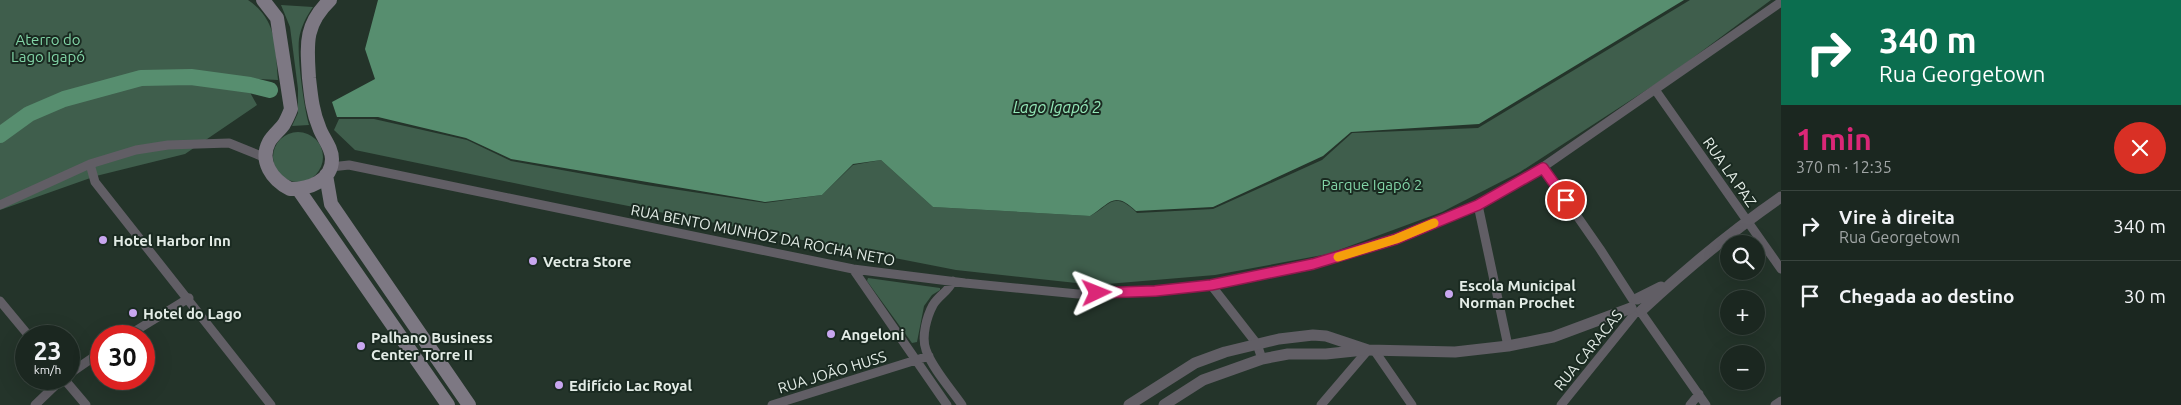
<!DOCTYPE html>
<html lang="pt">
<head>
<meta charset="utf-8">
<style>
	:root { --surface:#1b2720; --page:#28332d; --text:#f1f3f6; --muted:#a0a5a5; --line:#39443e; --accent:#db2777 }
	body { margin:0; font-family:Ubuntu,sans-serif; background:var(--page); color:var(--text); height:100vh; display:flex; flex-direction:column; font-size:19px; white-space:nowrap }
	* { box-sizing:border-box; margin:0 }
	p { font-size:16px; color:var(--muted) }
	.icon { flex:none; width:28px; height:28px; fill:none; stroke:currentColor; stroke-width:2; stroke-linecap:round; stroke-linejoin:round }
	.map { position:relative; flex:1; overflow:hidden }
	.panel { display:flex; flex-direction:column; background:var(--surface); width:400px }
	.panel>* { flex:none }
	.top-card { background:#0b6e4f; color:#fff; overflow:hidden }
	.tools { position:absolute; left:1720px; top:235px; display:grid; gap:10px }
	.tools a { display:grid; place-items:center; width:45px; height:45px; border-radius:50%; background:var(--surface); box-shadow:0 5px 20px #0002,0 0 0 1px var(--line); font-size:25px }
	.speed { position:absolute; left:15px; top:325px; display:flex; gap:10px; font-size:25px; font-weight:700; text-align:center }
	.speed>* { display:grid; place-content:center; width:65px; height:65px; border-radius:50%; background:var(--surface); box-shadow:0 5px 20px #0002,0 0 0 1px var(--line); line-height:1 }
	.speed small { font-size:12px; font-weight:400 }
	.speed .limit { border:8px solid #d22; background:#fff; color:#111 }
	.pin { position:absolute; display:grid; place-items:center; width:42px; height:42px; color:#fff; margin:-21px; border:2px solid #fff; border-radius:50%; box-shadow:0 1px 5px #0007 }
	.me { position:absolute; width:55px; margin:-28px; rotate:88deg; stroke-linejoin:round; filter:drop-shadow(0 0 4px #0008) }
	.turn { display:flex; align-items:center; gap:18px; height:105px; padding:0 15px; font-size:22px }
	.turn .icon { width:65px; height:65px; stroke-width:2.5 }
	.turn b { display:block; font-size:35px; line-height:42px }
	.round { display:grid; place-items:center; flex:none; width:52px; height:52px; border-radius:26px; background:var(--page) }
	.overview { display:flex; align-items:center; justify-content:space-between; height:85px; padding:0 15px }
	h1 { font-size:30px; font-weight:700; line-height:38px; color:var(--accent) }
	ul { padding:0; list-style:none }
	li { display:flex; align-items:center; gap:15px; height:70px; padding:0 15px; border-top:1px solid var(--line) }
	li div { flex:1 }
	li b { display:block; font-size:19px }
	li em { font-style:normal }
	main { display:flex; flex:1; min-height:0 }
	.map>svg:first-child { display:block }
	.green { fill:#3f5e4c }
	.water { fill:#578e6f }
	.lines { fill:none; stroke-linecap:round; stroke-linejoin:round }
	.river { stroke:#578e6f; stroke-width:16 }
	.minor { stroke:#615e65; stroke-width:9 }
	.tertiary { stroke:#615e65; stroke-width:11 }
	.secondary { stroke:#7d7883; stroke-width:14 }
	.route-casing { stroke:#8e194d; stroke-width:12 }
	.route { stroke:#db2777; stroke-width:9 }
	.slow { stroke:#f59e0b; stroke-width:9 }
	.poi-dot { fill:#c8a6ef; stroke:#1a2a21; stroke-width:2 }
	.labels { text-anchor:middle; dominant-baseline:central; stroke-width:4; stroke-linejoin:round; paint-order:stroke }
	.park-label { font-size:15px; fill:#82d5a7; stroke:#1a2a21 }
	.street-label { font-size:15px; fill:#e3ece6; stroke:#1a2a21 }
	.poi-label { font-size:15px; font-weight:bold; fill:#e3ece6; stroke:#1a2a21; text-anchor:start }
	.water-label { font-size:16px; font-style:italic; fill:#94e8b8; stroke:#1a2a21 }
</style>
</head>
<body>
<main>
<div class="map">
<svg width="1781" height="405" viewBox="0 0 1781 405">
	<rect width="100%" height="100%" fill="#24342a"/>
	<path class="green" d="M0,0H248C278,20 275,48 278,80L242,78L257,105L185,154L96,176L0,210Z
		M1690,0H1771L1671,74L1520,172L1442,212L1328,254L1215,275L1095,285L956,270L562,193L355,150L334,130L339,119H374L467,140L511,161L646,185L765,203L822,195L853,165L881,160L933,207L1090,216C1110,206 1113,189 1137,213L1213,209L1322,160L1352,133L1478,128Z
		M281,5L313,7C306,17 301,27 299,39C297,57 304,108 309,125L292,126L298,113V89L290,27Z
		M273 157a25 25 0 1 1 50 0a25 25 0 1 1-50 0Z
		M868,278L940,288V290L932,295L924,306L917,342L912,343L867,281Z"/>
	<path class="water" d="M378,0H1684L1479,124L1351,132L1323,156L1213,207L1136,211C1113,189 1109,205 1090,216L933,207L881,160L853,164L822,195L765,202L511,159L466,138L378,117H337L332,102L375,79L365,49Z"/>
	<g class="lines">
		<path class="river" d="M0,135L29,114L64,99L141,78L191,77L250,85L270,90"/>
		<path class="minor" d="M1656,91L1781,269
			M90,164L95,182L271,405
			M331,167L349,165L853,269L965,283L1078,294L1155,291L1211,285L1313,265L1396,239L1478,205L1543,167L1781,2
			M1543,167L1600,249L1633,300
			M0,205L90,164L136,150L168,145L229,143L266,158
			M1478,205L1508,346
			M853,269L947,405
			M953,281C948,292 939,295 933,305C927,316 921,337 926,350C932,368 951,389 962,405
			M1211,285L1257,344L1262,359
			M0,301L29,336
			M1640,311L1706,405
			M127,336L189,298
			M1374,350L1412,405
			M69,374L101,352
			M64,379L86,405
			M35,405L62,379
			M772,405L929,356
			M1321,405L1368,350
			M1561,405L1636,312
			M1690,405L1699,394
			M1775,405L1781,401"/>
		<path class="tertiary" d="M1637,299L1661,287
			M1642,310C1686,269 1732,231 1781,197
			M1129,405L1195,363L1225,352L1279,339L1313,335L1326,336L1368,350L1455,352L1508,346L1553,337L1631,308
			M1164,405L1203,380L1262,359L1288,354H1326L1364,350"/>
		<path class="secondary" d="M263,0L277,18L291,109C289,114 287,119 284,124C280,130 273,135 269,142C259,161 272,180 290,189C309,189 332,181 332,159C332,147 322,137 319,127C312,110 311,95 309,78C307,45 304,25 330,0
			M326,175L331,204L469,405
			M298,189L448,405"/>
	</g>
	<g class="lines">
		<defs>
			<path id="route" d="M1097,293L1155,291L1211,285L1313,264L1396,239L1478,205L1543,168L1566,200"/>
		</defs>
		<use href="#route" class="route-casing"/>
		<use href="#route" class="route"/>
		<path class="slow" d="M1338,257L1396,239L1434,223"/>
	</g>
	<g class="poi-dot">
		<circle cx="103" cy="240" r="5"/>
		<circle cx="533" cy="261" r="5"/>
		<circle cx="1449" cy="294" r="5"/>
		<circle cx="133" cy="313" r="5"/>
		<circle cx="831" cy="334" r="5"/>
		<circle cx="361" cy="346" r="5"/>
		<circle cx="559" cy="385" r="5"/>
	</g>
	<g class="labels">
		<g class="park-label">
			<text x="48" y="39">Aterro do<tspan x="48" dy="17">Lago Igapó</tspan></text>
			<text x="1372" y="184">Parque Igapó 2</text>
		</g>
		<g class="street-label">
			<text transform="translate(1730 172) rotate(55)">RUA LA PAZ</text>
			<text transform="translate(763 235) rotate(11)">RUA BENTO MUNHOZ DA ROCHA NETO</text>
			<text transform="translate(1588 350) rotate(-51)">RUA CARACAS</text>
			<text transform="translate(832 372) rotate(-17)">RUA JOÃO HUSS</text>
		</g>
		<g class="poi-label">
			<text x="113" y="240">Hotel Harbor Inn</text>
			<text x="543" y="261">Vectra Store</text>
			<text x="1459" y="285">Escola Municipal<tspan x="1459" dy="17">Norman Prochet</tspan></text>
			<text x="143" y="313">Hotel do Lago</text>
			<text x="841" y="334">Angeloni</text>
			<text x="371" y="337">Palhano Business<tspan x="371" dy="17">Center Torre II</tspan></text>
			<text x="569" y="385">Edifício Lac Royal</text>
		</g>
		<g class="water-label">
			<text x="1057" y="107">Lago Igapó 2</text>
		</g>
	</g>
</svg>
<div class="tools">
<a><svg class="icon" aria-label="search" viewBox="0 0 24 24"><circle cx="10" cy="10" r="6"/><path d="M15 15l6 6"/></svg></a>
<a>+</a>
<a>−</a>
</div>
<div class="speed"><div>23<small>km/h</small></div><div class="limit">30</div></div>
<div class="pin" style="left:1566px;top:200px;background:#d93025"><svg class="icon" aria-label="arrive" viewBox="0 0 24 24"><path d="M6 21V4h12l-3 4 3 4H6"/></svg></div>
<svg class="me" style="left:1097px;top:293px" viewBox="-20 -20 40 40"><path d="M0-17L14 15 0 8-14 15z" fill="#db2777" stroke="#fff" stroke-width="4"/></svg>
</div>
<section class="panel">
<div class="top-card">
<div class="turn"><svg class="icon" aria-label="right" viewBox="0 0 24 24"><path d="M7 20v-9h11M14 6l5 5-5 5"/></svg><div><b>340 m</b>Rua Georgetown</div></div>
</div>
<div class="overview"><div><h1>1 min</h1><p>370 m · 12:35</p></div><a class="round" style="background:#d93025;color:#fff"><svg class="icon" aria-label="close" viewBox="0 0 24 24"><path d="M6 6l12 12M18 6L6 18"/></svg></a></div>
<ul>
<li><svg class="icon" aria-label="right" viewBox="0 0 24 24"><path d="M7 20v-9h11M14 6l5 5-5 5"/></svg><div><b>Vire à direita</b><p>Rua Georgetown</p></div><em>340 m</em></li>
<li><svg class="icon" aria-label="arrive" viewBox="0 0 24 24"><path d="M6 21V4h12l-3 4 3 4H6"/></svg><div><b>Chegada ao destino</b></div><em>30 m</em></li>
</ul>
</section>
</main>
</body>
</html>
